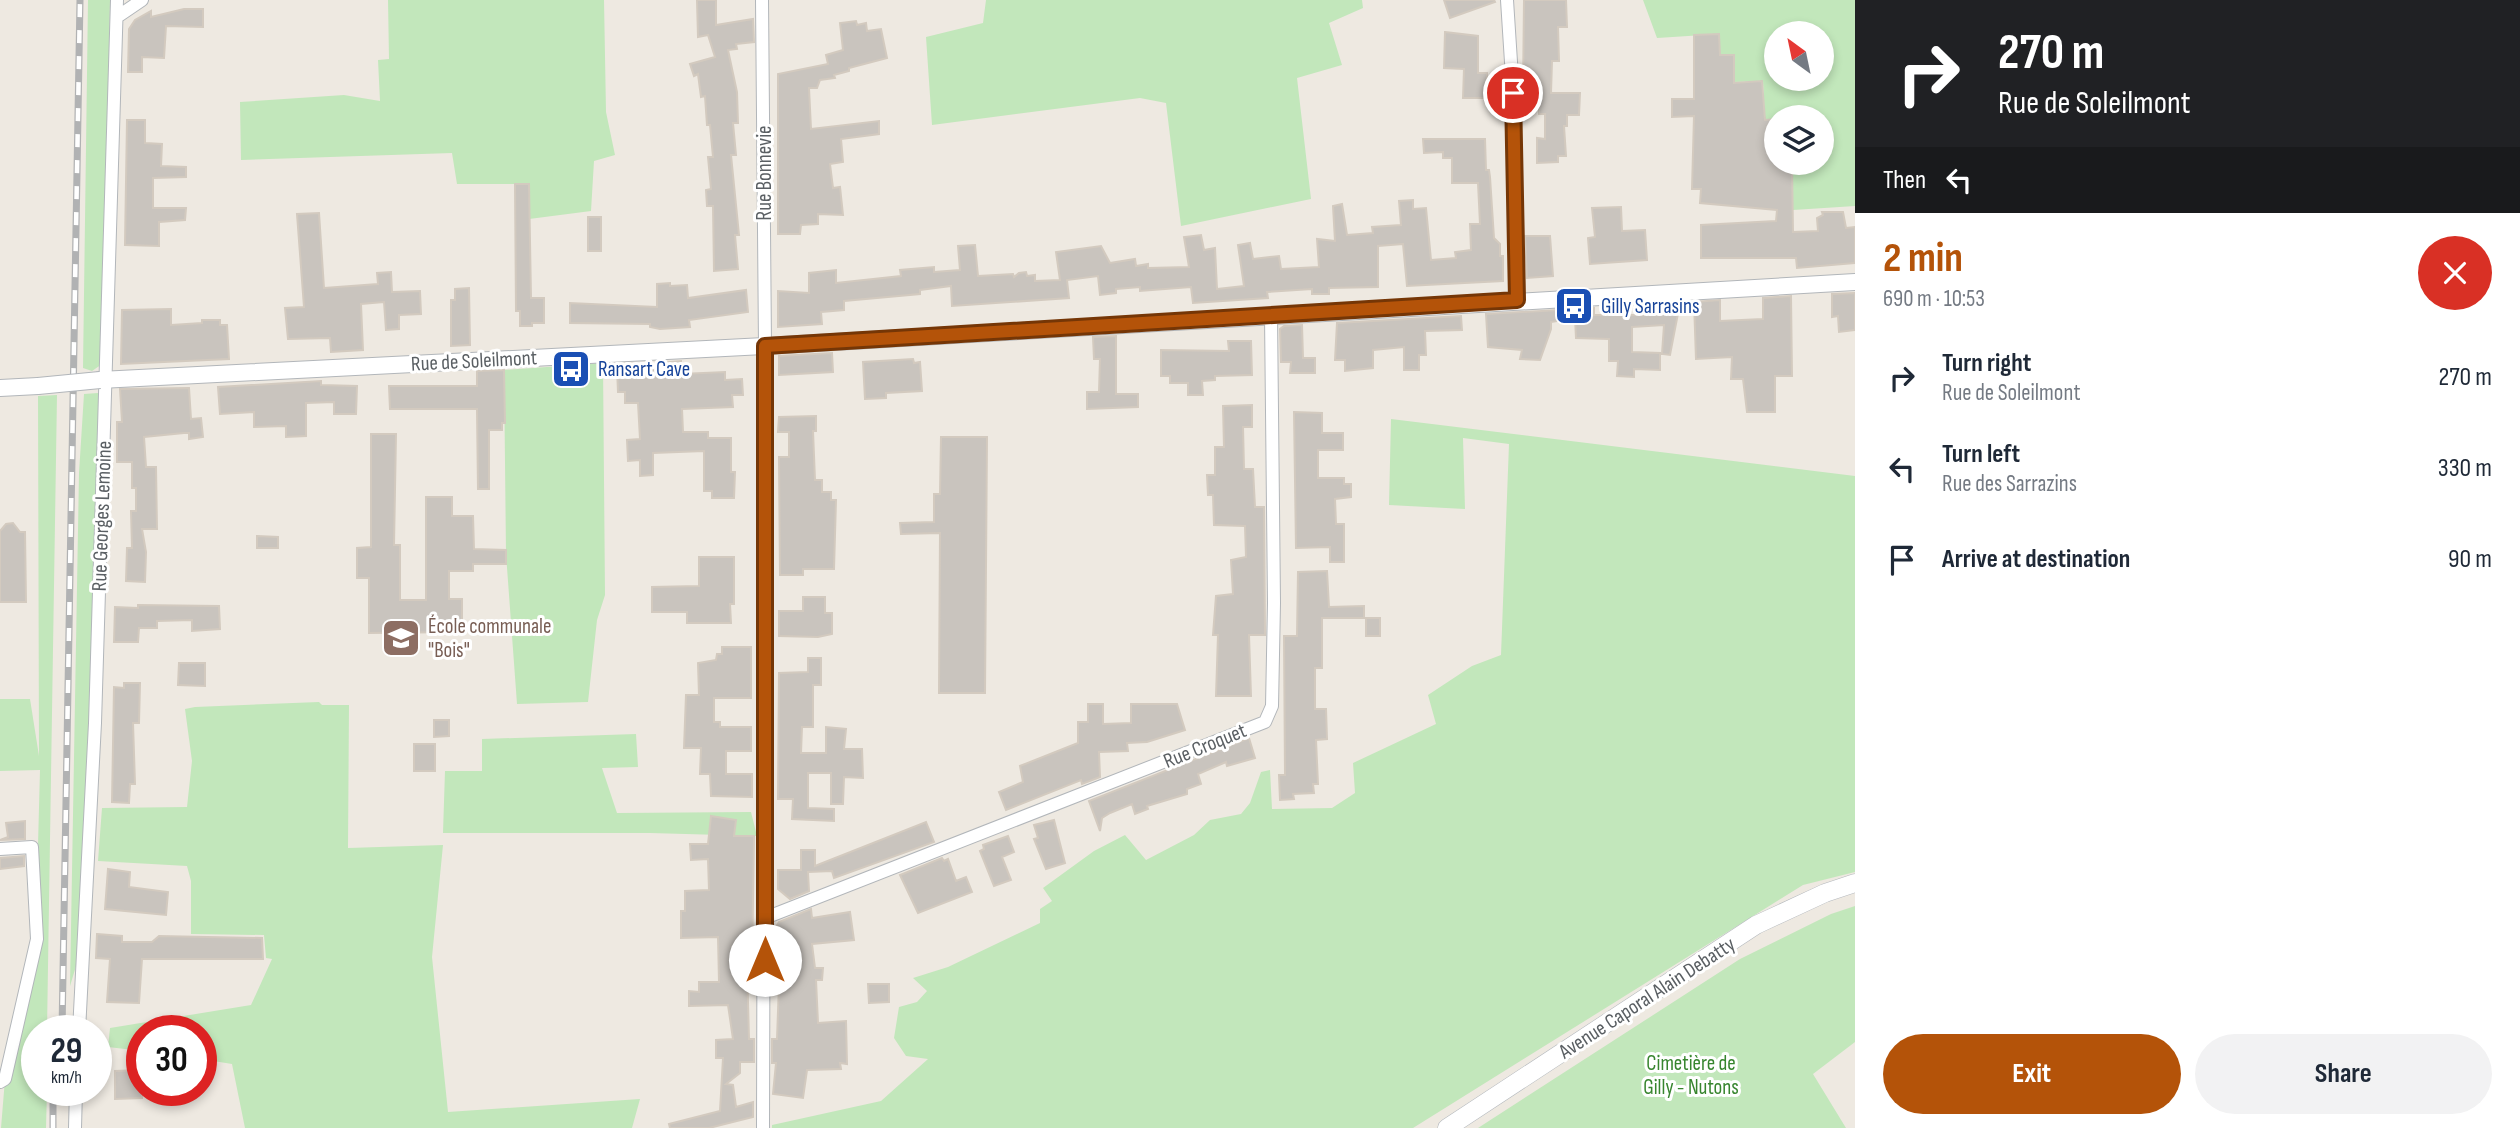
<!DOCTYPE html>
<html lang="en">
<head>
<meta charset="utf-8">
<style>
	:root { --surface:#fff; --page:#f2f2f3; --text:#1f2937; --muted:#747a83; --accent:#b45309 }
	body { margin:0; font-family:"Sofia Sans Condensed",sans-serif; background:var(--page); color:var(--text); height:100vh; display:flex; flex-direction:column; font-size:26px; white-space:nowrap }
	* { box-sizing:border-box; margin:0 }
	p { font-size:23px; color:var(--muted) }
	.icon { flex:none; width:38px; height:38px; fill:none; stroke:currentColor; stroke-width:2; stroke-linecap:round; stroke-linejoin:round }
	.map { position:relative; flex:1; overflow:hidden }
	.drawer { display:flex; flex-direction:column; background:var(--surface); width:665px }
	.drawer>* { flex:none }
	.guide { background:#202124; color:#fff; overflow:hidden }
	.needle { width:46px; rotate:327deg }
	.buttons { position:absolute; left:1764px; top:21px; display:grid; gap:14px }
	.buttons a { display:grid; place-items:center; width:70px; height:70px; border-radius:50%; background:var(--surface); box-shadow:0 4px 10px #0003; font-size:35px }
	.speed { position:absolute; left:21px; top:1015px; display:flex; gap:14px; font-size:35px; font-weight:700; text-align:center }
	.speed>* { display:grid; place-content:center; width:91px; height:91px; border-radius:50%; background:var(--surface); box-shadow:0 4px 10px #0003; line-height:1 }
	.speed small { font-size:18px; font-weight:400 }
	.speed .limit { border:10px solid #d22; background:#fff; color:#111 }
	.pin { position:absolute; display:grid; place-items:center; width:60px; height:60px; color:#fff; margin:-30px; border:4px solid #fff; border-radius:50%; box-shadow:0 2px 7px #0007 }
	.me { position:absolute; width:77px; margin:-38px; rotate:0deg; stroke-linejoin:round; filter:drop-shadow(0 0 5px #0008) }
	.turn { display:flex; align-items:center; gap:24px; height:147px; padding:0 28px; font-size:32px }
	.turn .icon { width:91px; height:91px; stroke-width:2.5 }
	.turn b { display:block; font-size:49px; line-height:60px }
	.then { display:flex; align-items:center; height:66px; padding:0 28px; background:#0003; gap:14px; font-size:26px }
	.round { display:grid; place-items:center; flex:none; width:74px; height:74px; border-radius:37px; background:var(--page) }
	.overview { display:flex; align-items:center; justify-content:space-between; height:119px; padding:0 28px }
	h1 { font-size:42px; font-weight:700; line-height:52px; color:var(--accent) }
	.button { display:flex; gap:14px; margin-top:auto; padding:14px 28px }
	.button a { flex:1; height:80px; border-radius:42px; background:var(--accent); color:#fff; font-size:28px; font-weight:700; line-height:80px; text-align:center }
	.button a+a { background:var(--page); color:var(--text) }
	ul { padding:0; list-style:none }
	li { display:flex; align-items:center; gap:21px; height:91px; padding:0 28px }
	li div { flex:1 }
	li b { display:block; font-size:26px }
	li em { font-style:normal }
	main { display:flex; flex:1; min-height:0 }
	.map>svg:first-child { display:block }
	.green { fill:#c2e7bb; fill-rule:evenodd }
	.building { fill:#c9c4be; stroke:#d3cabf; stroke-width:2 }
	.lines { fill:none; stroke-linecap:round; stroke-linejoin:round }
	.minor-casing { stroke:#b2b6ba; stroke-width:14 }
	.tertiary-casing { stroke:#b2b6ba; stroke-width:18 }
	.secondary-casing { stroke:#b3b8bd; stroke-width:19 }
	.minor { stroke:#fff; stroke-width:12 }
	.tertiary { stroke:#fff; stroke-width:16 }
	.secondary { stroke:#fff; stroke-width:18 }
	.rail-casing { stroke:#b1b2b3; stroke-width:7 }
	.rail { stroke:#fff; stroke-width:4.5; stroke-dasharray:13; stroke-linecap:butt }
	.tertiary-bridge-casing { stroke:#b2b6ba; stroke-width:18; stroke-linecap:butt }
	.tertiary-bridge { stroke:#fff; stroke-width:16 }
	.route-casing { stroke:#753606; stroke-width:18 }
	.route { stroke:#b45309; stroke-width:12 }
	.labels { text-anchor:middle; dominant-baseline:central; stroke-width:6; stroke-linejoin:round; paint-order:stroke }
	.street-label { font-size:21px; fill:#5a5f63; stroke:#fff }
	.transit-label { font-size:21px; fill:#164399; stroke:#fff; text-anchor:start }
	.education-label { font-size:21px; fill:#785e54; stroke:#fff; text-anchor:start }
	.park-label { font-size:21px; fill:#37852e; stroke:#fff }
</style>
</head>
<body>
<main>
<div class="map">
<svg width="1855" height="1128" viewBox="0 0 1855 1128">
	<rect width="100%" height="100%" fill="#eee9e1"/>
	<path class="green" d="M88,0H110L105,288L108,360L92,371L83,368Z
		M388,0H604L606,112L615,155L594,161L591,211L529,219V184H457L452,153L241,160L240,102L344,95L380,101L378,60L389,59Z
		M986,0H1362L1363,8L1329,23L1342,65L1297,78L1311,199L1181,226L1166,103L1140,98L932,125L926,37L983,23Z
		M1643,0H1855V206L1793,210L1792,167L1789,163H1822V117L1765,120L1763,81L1734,82L1719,55V34L1657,38ZM1776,33H1822V79H1776Z
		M603,363L605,595L597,620L588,702L517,704L506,554L504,370Z
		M98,393L106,400L84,940L70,986L79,473L84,394Z
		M57,395L47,1031H37V1090H47L46,1128H1L5,1079L36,938L32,847L38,845L40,770L0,771V699H30L39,756L38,396Z
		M1391,419L1855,476V872L1803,885L1413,1128H772V1125L881,1101L928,1059L906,1056L894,1038L899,1007L917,1002L927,991L913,978L948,967L1040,923V909L1052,901L1043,888L1094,851L1125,835L1146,860L1194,835L1210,820L1241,814L1250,803L1261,772L1270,770L1272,809L1332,808L1355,793L1353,763L1436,724L1428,695L1472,666L1501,655L1509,444L1463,438L1465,509L1389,505Z
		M319,702L322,705H349L348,848L443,845L432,957L448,1112L640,1099L632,1128H245L232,1064L201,1059V1031H142V1051L108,1047L110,1028L251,1005L272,959L266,958L264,935L191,934V881L187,866L98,861L102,808L187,807L192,761L185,709L195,707Z
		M636,734L638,767L602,768L617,813L751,812L757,836L650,833H443L445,771H482V739Z
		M1855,906V1042L1813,1074L1846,1128H1478L1740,959L1831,914Z"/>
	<path class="building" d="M697,0H716V25L753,19L754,42L736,44L737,49L728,50L737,92L738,123H733L736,155H731L739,235H735L738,269L714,271L713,206H707L706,190L711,189L708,157H713L710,125H707L705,96L701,97L698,74L694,76L690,64L715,57L708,35L698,37Z
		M1444,0H1494L1495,2L1450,18Z
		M1524,0H1566L1567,27H1558L1559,61H1552L1551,93H1580L1579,115H1567V126H1564L1566,156H1558V162L1537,163V138L1545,139V114H1539V90H1523Z
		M184,9H203V27L166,26L164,58L142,57V72H128L129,29L135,20L151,11V17Z
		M856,21L857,25L866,23L867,31L881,29L887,58L849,68V71L834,75L835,78L820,80L817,88H809L811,129L879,121V134L841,139L843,162L830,164L833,188L840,187L843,215L818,214V224L801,225L800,234H778V74L828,64L826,55L843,50L840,23Z
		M1445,32L1478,36V73H1487V98H1463L1464,69L1444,68Z
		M1719,34L1720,55H1734V83L1762,81L1765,120L1776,119V163H1789V166H1792L1793,232L1818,231L1817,218L1823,215L1822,212H1843L1846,228L1855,227V263L1797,268L1796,258H1701V225L1776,221L1777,210L1700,203L1701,189H1692L1694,116L1672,117V99H1694V35Z
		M127,120H145V143L162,144L161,166L186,167V177L153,178V208H186L185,220L159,222V246L125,245Z
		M1423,139H1485L1486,170H1489L1490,177L1494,238L1500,244V256H1503V281L1407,286L1403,244L1378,246V287L1329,288V294H1312V289L1267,292L1268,298L1193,303L1191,287L1140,291V287L1116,289V293L1100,295L1098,276L1067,280L1069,298L952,306L951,286L920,290V294L844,301V310L821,312L822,324L778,327V291L809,293V273L836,270V283L901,276L900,270L934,267V272L960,270L958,246L975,245L978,276L1013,274L1014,277L1019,273L1026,272L1027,276L1035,275V281L1060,280L1056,252L1101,246L1110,263L1135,259L1136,266L1148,264V268L1189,267L1184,237L1201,235L1204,250L1215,248L1217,289L1244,286L1238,245L1250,243L1253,259L1279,256L1281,269L1319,267L1317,239L1335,241L1333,206L1342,204L1347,235L1373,233L1372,227L1401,225L1399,201L1413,200V209L1426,208L1431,260L1456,258L1455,252L1471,250L1470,224H1480L1478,183H1452V158H1443V152L1424,153Z
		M515,184H529L531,298H544V323H532V326H520V311H516Z
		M1621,207L1622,231L1645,230L1647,260L1590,264L1588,238L1595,237L1592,208Z
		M319,213L324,288L378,284L377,273L391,272L392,292L420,291L421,314L399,315V329L386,330L384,302L361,304L363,350L331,352L330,338L288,339L285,308L304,307L297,214Z
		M588,217H601V251H588Z
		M1525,236H1550L1553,276L1527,278Z
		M670,283V286L687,285L688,298L746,290L748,312L689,320L690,327L660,329L650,327V324L570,323V303L657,307V284Z
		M469,288L470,345L451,346V300H455V289Z
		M1855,293V330L1839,332L1838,316L1832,317V294Z
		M1791,296L1792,376H1775V412H1747L1743,379H1731L1732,357L1696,359L1694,302L1720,300V321L1763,319V298Z
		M1680,303L1670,355L1662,354L1664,325L1632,327V352L1660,353V370L1634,369V377L1617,376L1618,361H1609V339L1576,338L1575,318L1551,322V329L1540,360L1520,359L1522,350L1488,347L1486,314L1594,308V315H1647L1648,305Z
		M171,309V325L202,323V320H220V325H227L229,359L121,364L122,310Z
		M1461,316L1462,330L1425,331L1426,355H1419V370H1404V347L1373,350V368L1345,371V360H1335L1337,323Z
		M1302,325L1303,358H1315V373H1290L1291,362H1281L1280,329L1284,326Z
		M1116,336V394H1138V407L1087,409V392H1099L1100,359H1094L1093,337Z
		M1228,341H1251L1252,375L1215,376V380L1202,381L1203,395H1188V383H1170V376H1161V350L1229,351Z
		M832,353L833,372L779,375V356Z
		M913,359L914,363L920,362L922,391L886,393V398L865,399L863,362Z
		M681,361V374L725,372V380L742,379L743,395H732L733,407L682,409L683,432H708V438H731V472H735L734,498H712V491H704V451L653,453V475L640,476V460L628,461L627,440L640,439L638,403H625V392H618L617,368L659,366V363Z
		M504,370L505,423H502V430H489V489H478L477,409H390L389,386H477V371Z
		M321,381V385L357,386L356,414H334V402L306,403V436L286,437V426L254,427V412L220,414L218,387Z
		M189,388L191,419L201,418L203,437L189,439V433H184L144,437L146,467H156L157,529H142L146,552L145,582L126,581L127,548H132L131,511H136V488H132V462H117V422H122L120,389Z
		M1252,405V427H1243L1244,469H1253L1255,507H1264L1265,635H1249L1251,696H1216L1218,635H1213L1216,596L1233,594L1231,560L1246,557L1245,526L1214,525L1213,495H1208L1207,475H1215V447H1224L1223,406Z
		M1294,412L1322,413V433H1343V450H1318V478H1344V484H1351V497L1335,499L1336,524H1344V562H1330V547L1296,548Z
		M816,416V431H813L815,480H822V492H831V500H836L834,569H803V575H780L779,457H789V432H778L779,417Z
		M371,434H396L394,545H400V600H426V497H452V516H473L474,549L506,550V564H473V571H449V599H462V632L369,633V578H357V548L371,547Z
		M941,437H987L985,693H939L940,533L901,534L900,523L934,522V494H940Z
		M13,523L20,532H25L26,602H0V531L6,524Z
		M257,536L278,537V548H257Z
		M699,557H734V604H730L731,623H687V612H652V587L699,586Z
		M1327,571L1329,607L1364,606V618H1322V668H1315V709H1326L1327,739L1316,740L1318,784H1313L1314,793L1293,794L1294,799L1280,800L1279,775H1285L1284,636H1297L1298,572Z
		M803,597H825V613H832V634L818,637L779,636V611H803Z
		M138,605L219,606L220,629L192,631V620L157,621V628H139L138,642H114L115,607L138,608Z
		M1366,618H1380V636H1366Z
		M722,647H751V698H714V722H720V727H751V751H726V774H752V797L711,796L710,774H700L701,748H684L686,695H699L698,663L716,660L717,654H722Z
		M808,658H821V685H813V727H802L801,753H826V727L846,729L844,749H862L863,778L844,777L843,804H831V773H808V808L834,809V821L792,819L793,799H778L779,673L808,672Z
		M179,663H205V686L178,685Z
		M124,683H140L139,723H133L135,784H130L129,803L112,802L114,687L124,688Z
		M1088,704H1103V724L1131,723V704H1177L1185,730L1147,742L1127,743L1128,751L1099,752L1100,777L1082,784L1081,780L1006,810L999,792L1023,782L1020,766L1078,743V722H1088Z
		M434,720H449V736L434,737Z
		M1249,738L1255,758L1227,766L1226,762L1198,774L1201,784L1187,789V794L1147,806L1148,809L1135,814L1132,804L1110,813L1102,818L1100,831L1089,801Z
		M414,744H435V771H414Z
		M711,816L736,820L734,836H754L752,965H747L749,1039H754V1062H740V1073L726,1084L733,1085L736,1107L753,1102V1117L709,1128H670L669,1124L720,1111L723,1058H716V1040L733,1039L728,1005L689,1006V991L699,992V982H719L718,937L681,938V911H685V891L709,890L708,859L691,860L690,844H708Z
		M1054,820L1065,863L1046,869L1034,839L1038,838L1034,825Z
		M25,821V839L0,840L8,837L6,823Z
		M926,822L934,842L834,878L832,871L808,872L809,891L790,899L778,889V870H801V850H815V866Z
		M1008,836L1014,852L1002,857L1011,880L994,886L980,851L984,849L983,845Z
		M24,856V866L0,869V858Z
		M942,858L944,861L948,859L956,881L966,877L972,892L918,913L900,875Z
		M108,869L130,872L129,887L168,892L166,915L105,909Z
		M811,909L812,918L850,912L854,940L812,944L815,968H823L822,980H816L818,1023L846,1021L847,1064L840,1063L841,1069L807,1070L803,1098L773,1094L776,1063H772V1039H777L779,984L776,927L779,922Z
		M97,934L122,936V942H152L159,936L262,938L263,959H142L139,1003L107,1002L110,959L96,958Z
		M868,984H889V1002L869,1003Z
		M142,1070V1098L115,1099V1071Z"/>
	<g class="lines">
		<defs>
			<path id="minor" d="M762,0L765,346L763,1128
				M1507,0L1513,93L1517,300
				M117,17L142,0
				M0,849L32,847L37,939L5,1079L0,1082
				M765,918L1265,722L1272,706L1274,603L1271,315
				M79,1031L95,723L117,0
				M75,1128L76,1090"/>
			<path id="tertiary" d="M100,380L765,346L1855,282
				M0,388L38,386"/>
			<path id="secondary" d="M1447,1128L1756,925L1825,893L1855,883"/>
		</defs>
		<use href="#minor" class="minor-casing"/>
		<use href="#tertiary" class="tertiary-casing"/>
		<use href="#secondary" class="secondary-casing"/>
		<use href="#minor" class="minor"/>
		<use href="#tertiary" class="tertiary"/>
		<use href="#secondary" class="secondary"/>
		<defs>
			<path id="rail" d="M62,1031L80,0
				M53,1128V1090"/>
		</defs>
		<use href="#rail" class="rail-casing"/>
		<use href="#rail" class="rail"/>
		<defs>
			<path id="tertiary-bridge" d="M38,386L100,380"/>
		</defs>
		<use href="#tertiary-bridge" class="tertiary-bridge-casing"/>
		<use href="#tertiary-bridge" class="tertiary-bridge"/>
	</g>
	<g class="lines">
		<defs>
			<path id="route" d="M765,960V346L1517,300L1513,93"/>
		</defs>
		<use href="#route" class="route-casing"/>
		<use href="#route" class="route"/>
	</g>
	<defs>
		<symbol id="bus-square" viewBox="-11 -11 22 22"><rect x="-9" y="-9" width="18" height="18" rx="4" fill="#1a4fb4" stroke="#fff"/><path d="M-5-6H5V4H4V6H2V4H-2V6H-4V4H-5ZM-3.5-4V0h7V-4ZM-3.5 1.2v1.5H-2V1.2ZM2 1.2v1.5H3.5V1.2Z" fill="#fff"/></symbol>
		<symbol id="school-square" viewBox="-11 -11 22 22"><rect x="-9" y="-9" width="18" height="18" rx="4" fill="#8d6e63" stroke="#fff"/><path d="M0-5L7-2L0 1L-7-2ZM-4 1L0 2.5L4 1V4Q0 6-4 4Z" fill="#fff"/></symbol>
	</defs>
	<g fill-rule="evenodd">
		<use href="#bus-square" x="1552" y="284" width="44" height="44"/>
		<use href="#bus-square" x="549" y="347" width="44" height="44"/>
		<use href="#school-square" x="379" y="616" width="44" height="44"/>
	</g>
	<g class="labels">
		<g class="street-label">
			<text transform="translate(764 173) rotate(-90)">Rue Bonnevie</text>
			<text transform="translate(474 361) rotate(-3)">Rue de Soleilmont</text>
			<text transform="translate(102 516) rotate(-88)">Rue Georges Lemoine</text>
			<text transform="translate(1205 746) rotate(-22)">Rue Croquet</text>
			<text transform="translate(1647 998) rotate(-33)">Avenue Caporal Alain Debatty</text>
		</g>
		<g class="transit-label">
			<text x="1601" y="306">Gilly Sarrasins</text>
			<text x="598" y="369">Ransart Cave</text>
		</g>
		<g class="education-label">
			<text x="428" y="626">École communale<tspan x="428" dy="24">"Bois"</tspan></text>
		</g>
		<g class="park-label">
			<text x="1691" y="1063">Cimetière de<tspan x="1691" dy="24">Gilly - Nutons</tspan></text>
		</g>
	</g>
</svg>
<div class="buttons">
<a><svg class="needle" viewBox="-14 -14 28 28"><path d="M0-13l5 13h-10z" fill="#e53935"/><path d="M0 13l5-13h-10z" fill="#747a83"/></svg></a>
<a><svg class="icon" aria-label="layers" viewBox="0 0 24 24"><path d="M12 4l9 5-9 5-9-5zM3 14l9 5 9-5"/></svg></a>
</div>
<div class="speed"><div>29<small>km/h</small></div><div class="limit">30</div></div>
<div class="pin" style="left:1513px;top:93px;background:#d93025"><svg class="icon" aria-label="arrive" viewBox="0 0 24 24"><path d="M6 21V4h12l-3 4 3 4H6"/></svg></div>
<svg class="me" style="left:765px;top:960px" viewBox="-20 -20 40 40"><circle r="19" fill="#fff"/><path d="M0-13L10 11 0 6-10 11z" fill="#b45309"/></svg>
</div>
<section class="drawer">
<div class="guide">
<div class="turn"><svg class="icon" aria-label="right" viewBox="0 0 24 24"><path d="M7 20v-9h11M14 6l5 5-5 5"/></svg><div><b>270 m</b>Rue de Soleilmont</div></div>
<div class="then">Then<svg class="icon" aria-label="left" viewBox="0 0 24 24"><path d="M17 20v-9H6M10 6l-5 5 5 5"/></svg></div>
</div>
<div class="overview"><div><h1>2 min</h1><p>690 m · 10:53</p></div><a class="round" style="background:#d93025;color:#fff"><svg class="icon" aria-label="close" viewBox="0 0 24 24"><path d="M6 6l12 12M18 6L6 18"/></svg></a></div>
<ul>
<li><svg class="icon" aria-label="right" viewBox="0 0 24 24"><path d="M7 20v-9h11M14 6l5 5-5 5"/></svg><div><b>Turn right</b><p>Rue de Soleilmont</p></div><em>270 m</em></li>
<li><svg class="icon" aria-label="left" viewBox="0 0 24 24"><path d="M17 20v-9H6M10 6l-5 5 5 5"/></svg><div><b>Turn left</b><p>Rue des Sarrazins</p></div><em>330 m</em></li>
<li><svg class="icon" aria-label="arrive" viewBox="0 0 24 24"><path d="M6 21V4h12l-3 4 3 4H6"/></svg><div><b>Arrive at destination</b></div><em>90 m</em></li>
</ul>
<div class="button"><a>Exit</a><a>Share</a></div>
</section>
</main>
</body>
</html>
